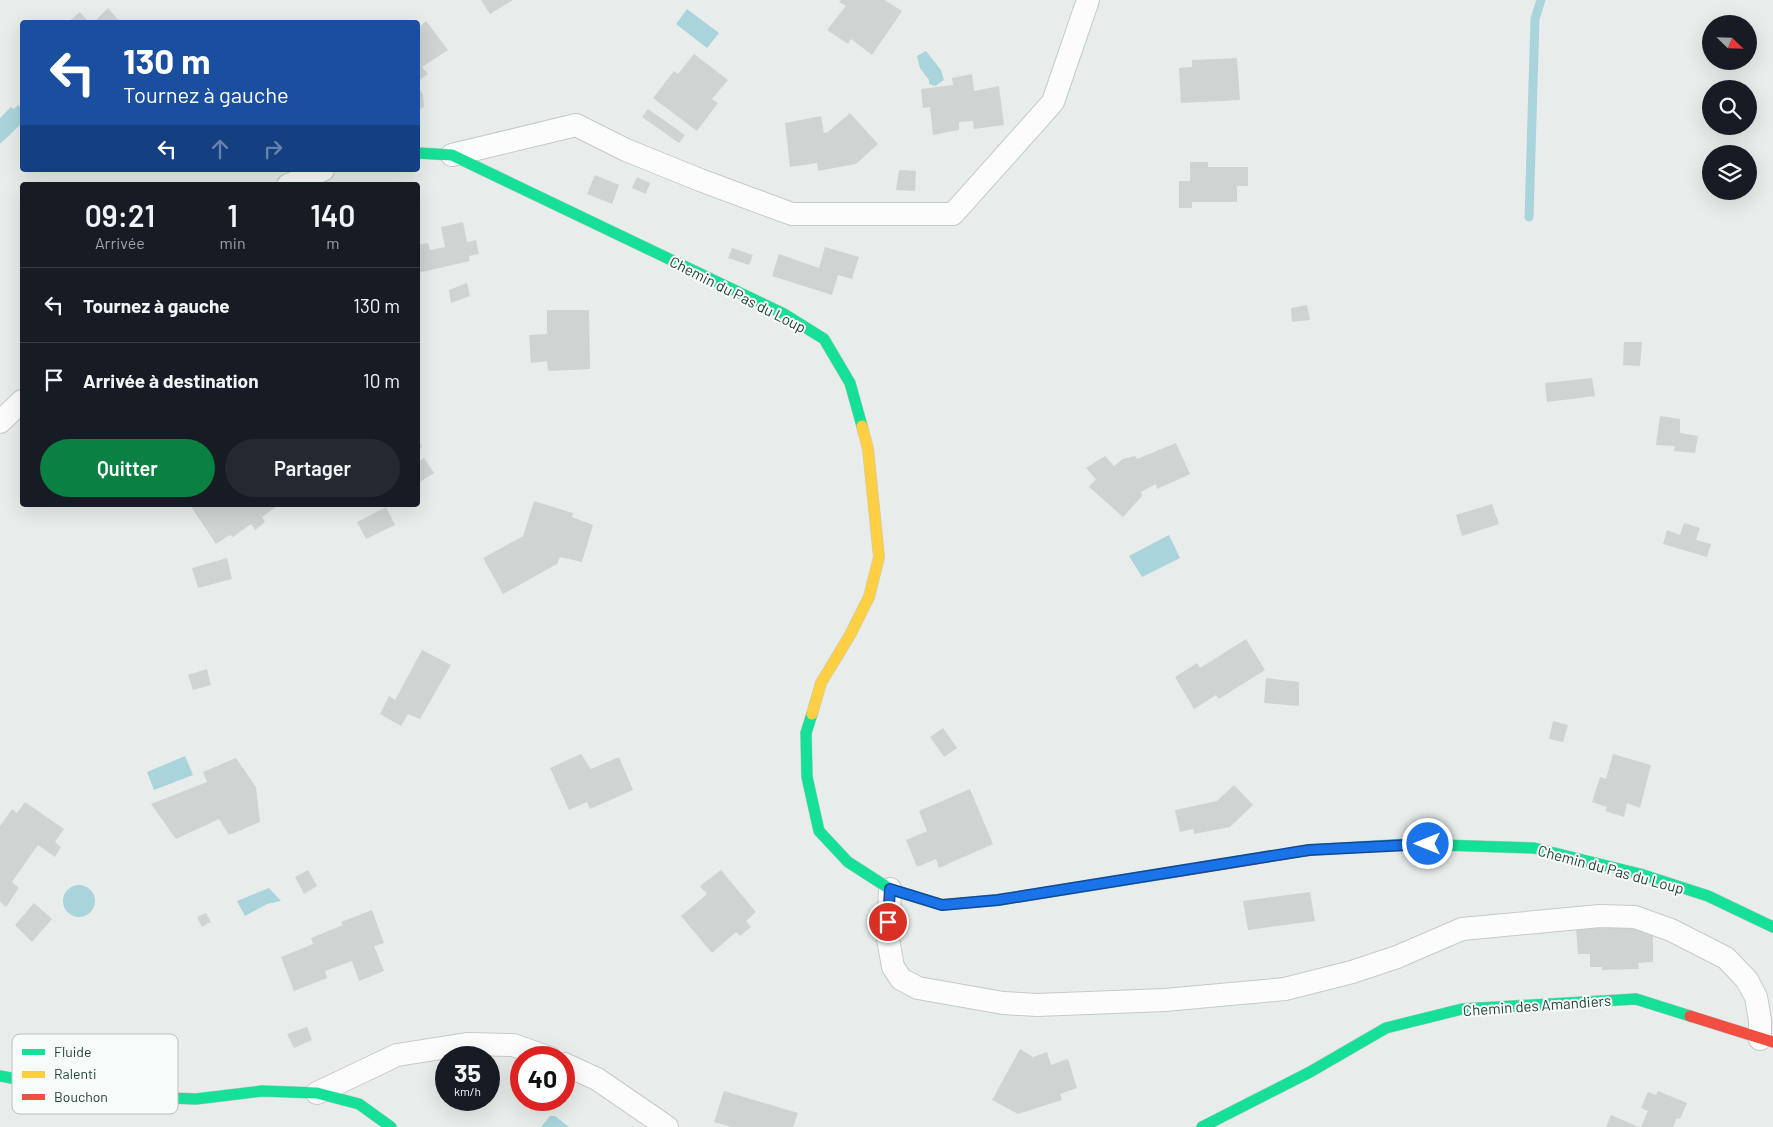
<!DOCTYPE html>
<html lang="fr">
<head>
<meta charset="utf-8">
<style>
	:root { --surface:#171b24; --page:#242831; --text:#f1f3f6; --muted:#9ea1a6; --line:#363941; --accent:#0b8043 }
	body { margin:0; font-family:Barlow,sans-serif; background:var(--page); color:var(--text); height:100vh; display:flex; flex-direction:column; font-size:19px; white-space:nowrap }
	* { box-sizing:border-box; margin:0 }
	p { font-size:16px; color:var(--muted) }
	.icon { flex:none; width:28px; height:28px; fill:none; stroke:currentColor; stroke-width:2; stroke-linecap:round; stroke-linejoin:round }
	.map { position:relative; flex:1; overflow:hidden }
	.details { position:absolute; left:20px; top:182px; width:400px; height:325px; display:flex; flex-direction:column; background:var(--surface); border-radius:5px; box-shadow:0 5px 20px #0002 }
	.details>* { flex:none }
	.guide { position:absolute; left:20px; top:20px; width:400px; height:152px; border-radius:5px; box-shadow:0 5px 20px #0002; background:#1a4fa0; color:#fff; overflow:hidden }
	.needle { width:32px; rotate:113deg }
	.tools { position:absolute; left:1702px; top:15px; display:grid; gap:10px }
	.tools a { display:grid; place-items:center; width:55px; height:55px; border-radius:50%; background:var(--surface); box-shadow:0 5px 20px #0002; font-size:25px }
	.speed { position:absolute; left:435px; top:1046px; display:flex; gap:10px; font-size:25px; font-weight:700; text-align:center }
	.speed>* { display:grid; place-content:center; width:65px; height:65px; border-radius:50%; background:var(--surface); box-shadow:0 5px 20px #0002; line-height:1 }
	.speed small { font-size:12px; font-weight:400 }
	.speed .limit { border:8px solid #d22; background:#fff; color:#111 }
	.pin { position:absolute; display:grid; place-items:center; width:42px; height:42px; color:#fff; margin:-21px; border:2px solid #fff; border-radius:50%; box-shadow:0 1px 5px #0007 }
	.me { position:absolute; width:55px; margin:-28px; rotate:270deg; stroke-linejoin:round; filter:drop-shadow(0 0 4px #0008) }
	.turn { display:flex; align-items:center; gap:18px; height:105px; padding:0 20px; font-size:22px }
	.turn .icon { width:65px; height:65px; stroke-width:2.5 }
	.turn b { display:block; font-size:35px; line-height:42px }
	.lanes { display:flex; align-items:center; height:48px; padding:0 20px; background:#0003; justify-content:center; gap:25px; direction:ltr }
	.lanes .off { opacity:.35 }
	.eta { display:flex; justify-content:space-evenly; align-items:center; height:85px; text-align:center }
	.eta b { font-size:30px; font-weight:600; line-height:35px }
	.cta { display:flex; gap:10px; margin-top:auto; padding:10px 20px }
	.cta a { flex:1; height:58px; border-radius:30px; background:var(--accent); color:#fff; font-size:20px; font-weight:600; line-height:58px; text-align:center }
	.cta a+a { background:var(--page); color:var(--text) }
	ul { padding:0; list-style:none }
	li { display:flex; align-items:center; gap:15px; height:75px; padding:0 20px; border-top:1px solid var(--line) }
	li div { flex:1 }
	li b { display:block; font-size:19px }
	li em { font-style:normal }
	.map>svg:first-child { display:block }
	.water { fill:#a9d4db }
	.lines { fill:none; stroke-linecap:round; stroke-linejoin:round }
	.stream { stroke:#a9d4db; stroke-width:9 }
	.building { fill:#cfd4d2 }
	.street-casing { stroke:#c5cac8; stroke-width:24 }
	.fast-casing { stroke:#c3cbc8; stroke-width:12 }
	.slow-casing { stroke:#c3cbc8; stroke-width:12 }
	.jam-casing { stroke:#c3cbc8; stroke-width:12 }
	.street { stroke:#fcfcfc; stroke-width:22 }
	.fast { stroke:#16e098; stroke-width:11 }
	.slow { stroke:#ffcf43; stroke-width:11 }
	.jam { stroke:#f24e42; stroke-width:11 }
	.route-casing { stroke:#114b97; stroke-width:12 }
	.route { stroke:#1a73e8; stroke-width:9 }
	.labels { text-anchor:middle; dominant-baseline:central; stroke-width:4; stroke-linejoin:round; paint-order:stroke }
	.street-label { font-size:15px; fill:#24423a; stroke:#f7fbf9 }
	.key { fill:#f7fbf9; stroke:#b8c4c0; stroke-width:1 }
	.key-label { font-size:14px; fill:#24423a }
</style>
</head>
<body>
<div class="map">
<svg width="1773" height="1127" viewBox="0 0 1773 1127">
	<rect width="100%" height="100%" fill="#e8edeb"/>
	<path class="water" d="M687,9L719,33L707,48L676,24Z
		M926,51L941,70L944,80L935,86L929,84V80L920,68L917,56Z
		M18,105L22,110V123L0,144V118L11,107L14,109Z
		M1169,535L1180,558L1142,577L1129,556Z
		M185,756L193,775L154,790L147,772Z
		M63 901a16 16 0 1 1 32 0a16 16 0 1 1-32 0Z
		M269,888L281,901L267,904L245,916L237,901Z
		M550,1116H555L569,1127H541Z"/>
	<g class="lines">
		<path class="stream" d="M1529,217L1535,19L1541,0"/>
	</g>
	<path class="building" d="M481,0H513L490,14Z
		M841,0H885L902,11L872,55L851,39L848,44L827,30L846,6L839,2Z
		M108,8L120,22H94Z
		M80,12L89,22H68Z
		M426,21L448,50L422,67L428,74L418,81V28Z
		M694,54L728,80L712,99L718,103L697,131L653,98L674,71L678,74Z
		M1237,58L1240,100L1181,103L1179,68L1192,67V60Z
		M972,74L974,91L999,86L1004,125L974,129L973,121L959,122V130L933,135L930,107L923,108L921,89L953,85L952,78Z
		M418,88L423,94L424,107L418,110Z
		M648,109L685,135L679,143L642,117Z
		M850,113L878,144L856,164L818,171L817,163L790,167L785,123L821,116L824,133L828,132Z
		M1190,162H1208V167H1248V186H1237V202H1192V208H1179V181H1190Z
		M899,170L916,171L915,191L896,190Z
		M595,175L619,185L612,204L587,194Z
		M637,177L650,183L646,194L632,188Z
		M463,222L467,242L476,240L479,254L469,256L470,261L418,273V245L428,243L430,250L445,247L441,227Z
		M825,247L859,257L852,279L838,275L832,295L772,276L779,254L819,268Z
		M732,248L753,255L749,265L728,258Z
		M467,283L470,296L451,303L449,290Z
		M1307,305L1310,320L1292,322L1291,308Z
		M547,310H589L590,369L548,371L547,361L531,363L529,335L547,334Z
		M1624,342H1642L1640,366L1623,365Z
		M1592,378L1595,396L1547,402L1545,383Z
		M1660,416L1680,419V433L1698,436L1695,453L1674,451L1675,446L1656,445Z
		M418,438L422,447L418,449Z
		M1176,443L1190,474L1157,489L1156,484L1141,492L1142,496L1123,517L1089,487L1096,479L1086,468L1105,456L1114,466L1123,459L1135,456L1137,459Z
		M424,458L434,473L418,483V462Z
		M534,501L573,513L572,517L593,525L582,562L560,557L557,564L503,594L483,558L523,536Z
		M1492,504L1499,524L1462,536L1456,515Z
		M190,505H279L262,517L265,522L255,530L251,524L233,537L230,535L216,544Z
		M386,507L395,525L366,539L357,522Z
		M1684,523L1700,528L1696,540L1711,544L1707,557L1663,544L1667,530L1680,535Z
		M227,558L232,579L198,588L192,568Z
		M1246,639L1265,670L1219,699L1216,695L1194,709L1175,677L1197,663L1200,668Z
		M422,650L451,665L420,719L408,714L401,726L380,714L389,696L395,700Z
		M207,669L211,685L193,690L188,675Z
		M1266,678L1299,682V706L1264,703Z
		M1553,721L1568,725L1563,742L1549,739Z
		M943,728L957,748L944,757L930,737Z
		M581,754L591,769L619,757L633,790L590,809L587,802L569,810L550,768Z
		M1613,754L1651,765L1640,808L1627,803L1624,817L1605,811L1607,807L1592,802L1600,777L1606,779Z
		M236,758L256,787L260,822L229,835L219,819L176,839L151,804L207,782L203,772Z
		M1234,785L1253,805L1230,827L1194,834L1193,829L1180,832L1175,810L1217,801Z
		M970,789L993,844L939,868L936,859L917,867L906,840L927,831L919,811Z
		M25,802L64,829L55,842L61,847L55,857L38,845L12,882L19,888L6,907L0,902V826L12,809L17,813Z
		M308,870L317,886L304,894L295,877Z
		M721,870L756,912L746,921L751,927L740,936L736,932L712,953L681,916L707,894L700,886Z
		M1310,892L1315,921L1248,930L1243,901Z
		M34,903L52,919L32,942L15,925Z
		M372,910L384,943L374,946L384,971L359,981L352,961L325,971L327,978L294,991L281,957L313,944L311,938L343,925L341,922Z
		M206,913L211,922L202,927L197,917Z
		M1653,926V962L1638,963L1639,969L1602,970V967H1590V954H1578L1576,927Z
		M307,1027L312,1040L294,1048L287,1034Z
		M1020,1049L1033,1057L1047,1052L1051,1065L1068,1059L1077,1088L1060,1094L1062,1100L1018,1114L992,1100Z
		M724,1091L798,1113L793,1127H732L714,1122Z
		M1658,1091L1687,1103L1680,1119L1677,1118L1673,1127H1641L1648,1111L1641,1108L1648,1092L1656,1095Z
		M1611,1115L1639,1127H1606Z"/>
	<g class="lines">
		<defs>
			<path id="street" d="M452,155L576,125L626,150L700,180L792,214H953L1053,102L1088,0
				M288,185L323,170
				M0,422L22,401
				M890,889L888,939L893,967L901,979L918,988L1003,1003L1037,1005L1165,1000L1285,989L1352,972L1397,957L1462,929L1600,916L1635,917L1671,930L1726,958L1747,980L1756,997L1760,1020V1039
				M564,1064L597,1079L667,1127
				M317,1093L397,1055L467,1044L513,1045L550,1058"/>
			<path id="fast" d="M418,153L452,155L784,314L824,339L850,383L862,426
				M812,714L806,733L807,777L819,831L848,862L890,889L942,905L998,900L1175,872
				M1310,850L1410,844L1534,848L1640,874L1708,896L1773,927
				M0,1076L100,1095L196,1099L262,1091L317,1093L359,1104L391,1127
				M1202,1127L1310,1072L1386,1028L1462,1009L1636,999L1690,1016"/>
			<path id="slow" d="M812,714L821,683L850,635L869,597L879,557L868,449L862,426"/>
			<path id="jam" d="M1175,872L1310,850
				M1690,1016L1773,1042"/>
		</defs>
		<use href="#street" class="street-casing"/>
		<use href="#fast" class="fast-casing"/>
		<use href="#slow" class="slow-casing"/>
		<use href="#jam" class="jam-casing"/>
		<use href="#street" class="street"/>
		<use href="#fast" class="fast"/>
		<use href="#slow" class="slow"/>
		<use href="#jam" class="jam"/>
	</g>
	<g class="lines">
		<defs>
			<path id="route" d="M888,922L890,889L942,905L998,900L1309,850L1428,844"/>
		</defs>
		<use href="#route" class="route-casing"/>
		<use href="#route" class="route"/>
	</g>
	<g class="labels">
		<g class="street-label">
			<text transform="translate(738 294) rotate(27)">Chemin du Pas du Loup</text>
			<text transform="translate(1611 869) rotate(15)">Chemin du Pas du Loup</text>
			<text transform="translate(1537 1005) rotate(-4)">Chemin des Amandiers</text>
		</g>
	</g>
	<rect x="12" y="1034" width="166" height="80" rx="8" class="key"/>
	<rect x="22" y="1049" width="23" height="6" fill="#16e098"/>
	<rect x="22" y="1071" width="23" height="7" fill="#ffcf43"/>
	<rect x="22" y="1094" width="23" height="6" fill="#f24e42"/>
	<g class="key-label">
		<text x="54" y="1057">Fluide</text>
		<text x="54" y="1079">Ralenti</text>
		<text x="54" y="1102">Bouchon</text>
	</g>
</svg>
<div class="tools">
<a><svg class="needle" viewBox="-14 -14 28 28"><path d="M0-13l5 13h-10z" fill="#e53935"/><path d="M0 13l5-13h-10z" fill="#9ea1a6"/></svg></a>
<a><svg class="icon" aria-label="search" viewBox="0 0 24 24"><circle cx="10" cy="10" r="6"/><path d="M15 15l6 6"/></svg></a>
<a><svg class="icon" aria-label="layers" viewBox="0 0 24 24"><path d="M12 4l9 5-9 5-9-5zM3 14l9 5 9-5"/></svg></a>
</div>
<div class="speed"><div>35<small>km/h</small></div><div class="limit">40</div></div>
<div class="pin" style="left:888px;top:922px;background:#d93025"><svg class="icon" aria-label="arrive" viewBox="0 0 24 24"><path d="M6 21V4h12l-3 4 3 4H6"/></svg></div>
<svg class="me" style="left:1428px;top:844px" viewBox="-20 -20 40 40"><circle r="17" fill="#1a73e8" stroke="#fff" stroke-width="3"/><path d="M0-11L8 9 0 5-8 9z" fill="#fff"/></svg>
<div class="guide">
<div class="turn"><svg class="icon" aria-label="left" viewBox="0 0 24 24"><path d="M17 20v-9H6M10 6l-5 5 5 5"/></svg><div><b>130 m</b>Tournez à gauche</div></div>
<div class="lanes"><svg class="icon" aria-label="left" viewBox="0 0 24 24"><path d="M17 20v-9H6M10 6l-5 5 5 5"/></svg><svg class="icon off" aria-label="ahead" viewBox="0 0 24 24"><path d="M12 20V5M6 11l6-6 6 6"/></svg><svg class="icon off" aria-label="right" viewBox="0 0 24 24"><path d="M7 20v-9h11M14 6l5 5-5 5"/></svg></div>
</div>
<section class="details">
<div class="eta">
<div><b>09:21</b><p>Arrivée</p></div>
<div><b>1</b><p>min</p></div>
<div><b>140</b><p>m</p></div>
</div>
<ul>
<li><svg class="icon" aria-label="left" viewBox="0 0 24 24"><path d="M17 20v-9H6M10 6l-5 5 5 5"/></svg><div><b>Tournez à gauche</b></div><em>130 m</em></li>
<li><svg class="icon" aria-label="arrive" viewBox="0 0 24 24"><path d="M6 21V4h12l-3 4 3 4H6"/></svg><div><b>Arrivée à destination</b></div><em>10 m</em></li>
</ul>
<div class="cta"><a>Quitter</a><a>Partager</a></div>
</section>
</div>
</body>
</html>
